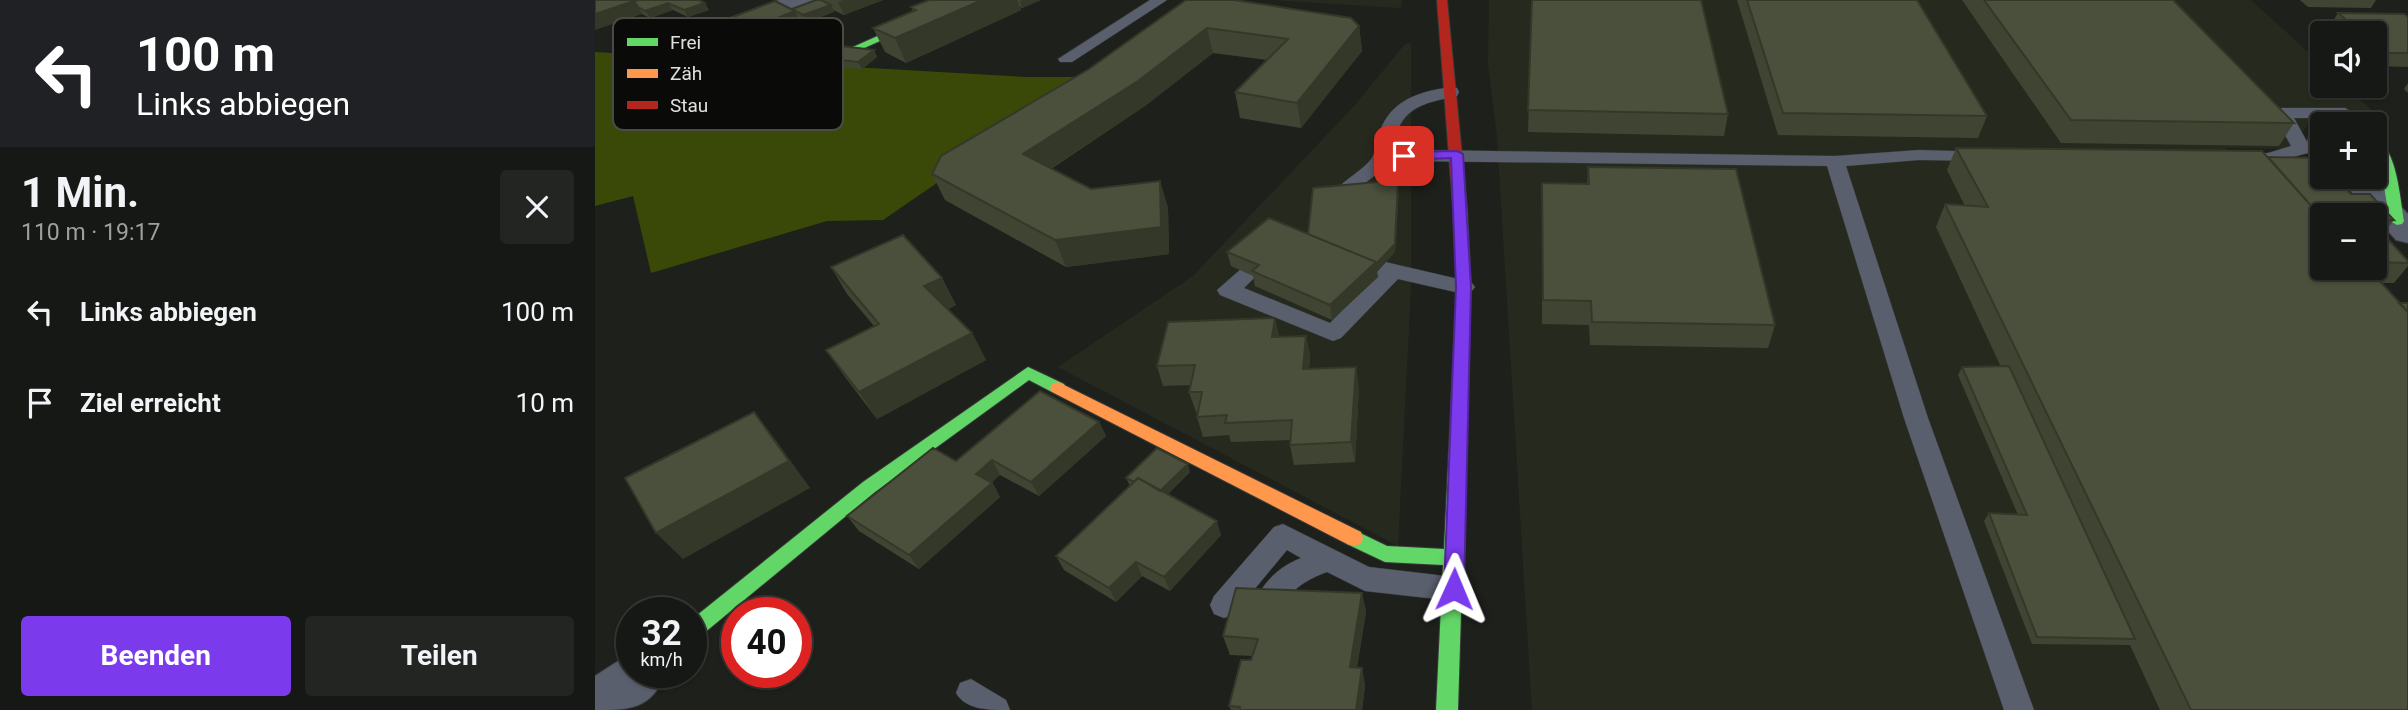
<!DOCTYPE html>
<html lang="de">
<head>
<meta charset="utf-8">
<style>
	:root { --surface:#161815; --page:#232522; --text:#f1f3f6; --muted:#9ea0a0; --line:#353734; --accent:#7c3aed }
	body { margin:0; font-family:Roboto,sans-serif; background:var(--page); color:var(--text); height:100vh; display:flex; flex-direction:column; font-size:26px; white-space:nowrap }
	* { box-sizing:border-box; margin:0 }
	p { font-size:23px; color:var(--muted) }
	.icon { flex:none; width:38px; height:38px; fill:none; stroke:currentColor; stroke-width:2; stroke-linecap:round; stroke-linejoin:round }
	.map { position:relative; flex:1; overflow:hidden }
	.sheet { display:flex; flex-direction:column; background:var(--surface); width:595px }
	.sheet>* { flex:none }
	.banner { background:#202124; color:#fff; overflow:hidden }
	.fabs { position:absolute; left:1715px; top:21px; display:grid; gap:14px }
	.fabs a { display:grid; place-items:center; width:77px; height:77px; border-radius:7px; background:var(--surface); box-shadow:0 2px 5px #0004,0 0 0 2px var(--line); font-size:35px }
	.speed { position:absolute; left:21px; top:597px; display:flex; gap:14px; font-size:35px; font-weight:700; text-align:center }
	.speed>* { display:grid; place-content:center; width:91px; height:91px; border-radius:50%; background:var(--surface); box-shadow:0 2px 5px #0004,0 0 0 2px var(--line); line-height:1 }
	.speed small { font-size:18px; font-weight:400 }
	.speed .limit { border:10px solid #d22; background:#fff; color:#111 }
	.pin { position:absolute; display:grid; place-items:center; width:60px; height:60px; color:#fff; margin:-30px; border-radius:14px; box-shadow:0 4px 10px #0006 }
	.me { position:absolute; width:77px; margin:-38px; rotate:1deg; stroke-linejoin:round; filter:drop-shadow(0 0 5px #0008) }
	.turn { display:flex; align-items:center; gap:24px; height:147px; padding:0 21px; font-size:32px }
	.turn .icon { width:91px; height:91px; stroke-width:2.5 }
	.turn b { display:block; font-size:49px; line-height:60px }
	.round { display:grid; place-items:center; flex:none; width:74px; height:74px; border-radius:7px; background:var(--page) }
	.headline { display:flex; align-items:center; justify-content:space-between; height:119px; padding:0 21px }
	h1 { font-size:42px; font-weight:700; line-height:52px }
	.cta { display:flex; gap:14px; margin-top:auto; padding:14px 21px }
	.cta a { flex:1; height:80px; border-radius:7px; background:var(--accent); color:#fff; font-size:28px; font-weight:700; line-height:80px; text-align:center }
	.cta a+a { background:var(--page); color:var(--text) }
	ul { padding:0; list-style:none }
	li { display:flex; align-items:center; gap:21px; height:91px; padding:0 21px }
	li div { flex:1 }
	li b { display:block; font-size:26px }
	li em { font-style:normal }
	main { display:flex; flex:1; min-height:0 }
	.map>svg:first-child { display:block }
	.built { fill:#262a1e }
	.green { fill:#3a4907 }
	.lines { fill:none; stroke-linecap:round; stroke-linejoin:round }
	.lane-casing { stroke:#393a38; stroke-width:1 }
	.street-casing { stroke:#393a38; stroke-width:2 }
	.fast-casing { stroke:#393a38; stroke-width:2 }
	.slow-casing { stroke:#393a38; stroke-width:2 }
	.jam-casing { stroke:#393a38; stroke-width:2 }
	.lane { fill:#5a5f6e; fill-rule:evenodd }
	.street { fill:#5a5f6e; fill-rule:evenodd }
	.fast { fill:#63d668; fill-rule:evenodd }
	.slow { fill:#ff974d; fill-rule:evenodd }
	.jam { fill:#b3261e; fill-rule:evenodd }
	.wall { fill:#404533; fill-rule:evenodd }
	.shaded-wall { fill:#343829 }
	.building { fill:#4a503b; stroke:#343829; stroke-width:2 }
	.route { fill:#7c3aed; stroke:#51269a; stroke-width:2 }
	.key { fill:#0a0b08; stroke:#4a4b47; stroke-width:2 }
	.key-label { font-size:19px; fill:#dee0db }
</style>
</head>
<body>
<main>
<section class="sheet">
<div class="banner">
<div class="turn"><svg class="icon" aria-label="left" viewBox="0 0 24 24"><path d="M17 20v-9H6M10 6l-5 5 5 5"/></svg><div><b>100 m</b>Links abbiegen</div></div>
</div>
<div class="headline"><div><h1>1 Min.</h1><p>110 m · 19:17</p></div><a class="round"><svg class="icon" aria-label="close" viewBox="0 0 24 24"><path d="M6 6l12 12M18 6L6 18"/></svg></a></div>
<ul>
<li><svg class="icon" aria-label="left" viewBox="0 0 24 24"><path d="M17 20v-9H6M10 6l-5 5 5 5"/></svg><div><b>Links abbiegen</b></div><em>100 m</em></li>
<li><svg class="icon" aria-label="arrive" viewBox="0 0 24 24"><path d="M6 21V4h12l-3 4 3 4H6"/></svg><div><b>Ziel erreicht</b></div><em>10 m</em></li>
</ul>
<div class="cta"><a>Beenden</a><a>Teilen</a></div>
</section>
<div class="map">
<svg width="1813" height="710" viewBox="0 0 1813 710">
	<rect width="100%" height="100%" fill="#1e201c"/>
	<path class="built" d="M677,0H807L806,8Z
		M894,0H1656L1727,65V86H1750L1793,125L1715,122L1705,135L1707,149L1630,148L1727,268L1813,710H937L902,136L893,64Z
		M816,43V287L803,546L463,367L598,276L760,105L810,44Z"/>
	<path class="green" d="M0,52L430,77H496L288,220L232,221L56,273L38,196L0,206Z"/>
	<g class="lines">
		<defs>
			<path id="lane" d="M555,0H572L477,62H465L463,59Z
				M856,87L862,88L864,92L862,96C835,102 810,105 801,135C798,144 798,153 793,161C784,176 767,182 757,196H743L740,192C750,178 768,171 777,158C782,149 782,136 787,126C800,98 828,91 856,87Z
				M1687,108H1750L1759,113L1750,118H1699L1716,149L1713,153L1674,163L1643,162L1640,158L1643,154L1673,153L1696,146L1678,113Z
				M826,150L1240,156L1324,150L1394,152L1397,156L1394,160L1388,161L1324,160L1251,166L1333,418L1439,710H1409L1309,418L1232,166L816,161L800,193H786L784,189L803,152Z
				M786,261L876,282L880,287L876,292L869,294L803,279L746,338L738,341L625,295L622,290L646,269H660L663,274L649,288L735,323L783,274L776,268L779,263Z
				M688,524L774,567L859,577L869,580L873,589L869,598L859,601L770,591L732,572C718,577 704,584 694,596C685,606 684,615 671,620L661,616L657,607C668,583 681,568 706,558L692,550L639,614L629,618L619,614L615,605L619,596L679,527Z
				M376,679L411,700L415,710C393,710 371,710 361,693L365,683Z"/>
			<path id="street" d="M184,0H219L216,5L137,36L128,38L119,36L115,30L119,24Z
				M1727,128V151L1716,148L1712,142L1716,131Z
				M1743,177H1777L1813,214V243L1801,240Z
				M37,652V672H72C56,709 37,710 0,710V676Z"/>
			<path id="fast" d="M363,0H377L267,49L258,47Z
				M1780,139C1802,147 1805,199 1809,221L1807,224L1802,225L1795,221L1783,153L1780,150Z
				M865,204L872,208L876,287L863,710H841L848,565L790,562L752,544L750,538L752,532L759,530L792,546L849,549L862,287L858,208Z
				M433,367L469,384L471,388L469,392H457L434,380L280,492L103,638L96,641V620L268,482Z"/>
			<path id="slow" d="M463,382L766,532L768,538L766,544L759,546L752,544L457,392L455,388L457,384Z"/>
			<path id="jam" d="M842,0H852L872,208L865,212L858,208Z"/>
		</defs>
		<use href="#lane" class="lane-casing"/>
		<use href="#street" class="street-casing"/>
		<use href="#fast" class="fast-casing"/>
		<use href="#slow" class="slow-casing"/>
		<use href="#jam" class="jam-casing"/>
		<use href="#lane" class="lane"/>
		<use href="#street" class="street"/>
		<use href="#fast" class="fast"/>
		<use href="#slow" class="slow"/>
		<use href="#jam" class="jam"/>
	</g>
	<path class="wall" d="M105,0L114,10L93,17L78,10L55,18L47,14L39,1Z
		M221,0H288L249,15L238,10L239,12L212,22L204,18L207,24L155,45L135,34L127,21L197,10Z
		M334,0H446L427,8L425,7L426,10L311,63L290,52L278,28L318,11L316,7Z
		M591,0L764,26L767,51L706,128L645,118L640,92L672,60L618,53L550,106L456,169L496,189L565,181L573,208L574,254L471,267L350,200L337,174L494,69Z
		M937,0L1133,114L1129,136L933,132Z
		M1142,0H1322L1392,116L1383,138L1183,135Z
		M1367,0H1578L1699,123L1684,146L1466,143Z
		M1705,0H1781L1776,8L1713,7Z
		M1743,13L1813,17V67L1783,66L1780,64V33H1744L1735,26Z
		M105,34L68,51L57,48L53,41Z
		M279,50L282,57L267,69L233,66L229,58Z
		M1813,83V93L1809,89Z
		M1361,148L1672,157L1756,194L1799,220L1788,234L1813,261V266L1799,283H1786L1813,710H1565L1535,645L1437,644L1389,521L1394,513L1423,515L1363,375L1367,367H1406L1341,227L1350,204L1370,206L1352,170ZM1780,215V268H1727Z
		M993,167L1180,325L1173,348L995,345L994,325L947,324V183L992,184Z
		M804,187L800,252L782,272L783,277L737,320L660,286L658,276L636,266L632,252L713,234Z
		M236,267L347,278L361,305L353,309L377,333L391,360L282,419L250,377L231,350L279,326L252,294Z
		M680,318L684,337L711,336L715,355L714,369L764,387L760,462L699,465L695,445V440L636,442L634,435L608,437L602,417L603,412H601L594,392L596,385L568,386L562,366Z
		M504,422L511,436L444,496L405,475L397,482L405,497L324,569L264,531L252,516L361,461Z
		M595,472L572,495L626,535L575,591L547,576L521,602L469,570L461,556L535,486L531,478Z
		M767,593L771,612L762,667L767,668L770,686L767,710H636L634,706L658,656L635,655L628,636Z"/>
	<path class="shaded-wall" d="M249,0H288L249,15L243,2Z
		M387,0H422L426,10L311,63L300,38Z
		M428,0H446L427,8L425,1Z
		M39,1L47,14L0,30V14Z
		M73,3L78,10L55,18L50,11Z
		M110,3L114,10L93,17L89,10Z
		M236,5L239,12L212,22L208,15Z
		M200,11L207,24L155,45L147,32Z
		M764,26L767,51L706,128L702,103Z
		M101,27L105,34L68,51L64,44Z
		M612,28L618,53L550,106L438,180L428,154Z
		M279,50L282,57L267,69L263,62Z
		M803,180L804,187L800,252L782,272L783,277L737,320L735,305L781,262Z
		M565,181L573,208L574,254L471,267L460,240Z
		M347,278L361,305L344,313L329,286Z
		M680,318L684,338L677,337Z
		M377,333L391,360L282,419L264,392Z
		M711,336L715,355L712,389L708,369Z
		M761,367L764,387L760,462L756,442Z
		M159,412L180,439L215,488L88,559L61,533Z
		M504,422L511,436L444,496L436,482Z
		M397,460L405,475L390,488L381,474Z
		M593,464L595,472L565,502L562,494Z
		M397,483L405,497L324,569L314,555Z
		M622,521L626,535L575,591L569,577Z
		M541,562L547,576L521,602L514,588Z
		M767,593L771,612L759,685L755,667Z
		M767,668L770,686L767,710H761Z"/>
	<path class="building" d="M0,0H38L39,1L0,14Z
		M43,0H104L110,3L89,10L73,3L50,11L43,7L39,1Z
		M221,0H226L236,5L208,15L197,9Z
		M334,0H387L300,38L278,28L321,10L316,7Z
		M591,0H639L756,18L764,26L702,103L640,92L693,39L612,28L543,81L428,154L496,189L565,181L566,227L460,240L337,174L346,156L494,69Z
		M937,0H1106L1133,114L933,110Z
		M1152,0H1322L1392,116L1188,113Z
		M1389,0H1578L1699,123L1476,120Z
		M180,1L200,11L147,32L127,21Z
		M1743,13L1809,14L1813,17V53H1792L1780,43V33H1761L1754,28H1761Z
		M246,46L279,50L263,62L229,58Z
		M1361,148L1667,151L1727,218V268H1773L1813,312V710H1596L1350,204L1393,207Z
		M1673,157L1723,158L1727,162V177H1741L1756,194H1775L1799,220L1780,219V215H1727V218Z
		M993,167L1141,169L1180,325L997,322L996,301L948,300L947,183L994,184Z
		M803,180L800,244L781,264V262L713,234L718,188Z
		M674,218L781,262L735,305L657,271L664,265L632,252Z
		M1780,225L1813,261V263L1780,262Z
		M308,235L347,278L329,286L377,333L264,392L231,350L284,324L236,267Z
		M1804,303H1813V312Z
		M680,318L677,337L711,336L708,369L761,367L756,442L695,445L697,420L630,423L632,415L602,417L607,392H594L600,365L562,366L573,322Z
		M1414,366L1540,639L1442,637L1394,513L1432,515L1367,367Z
		M445,391L504,422L436,482L397,460L381,474L397,483L314,555L252,516L338,448L361,461Z
		M159,412L194,461L61,533L30,478Z
		M562,448L593,464L565,491L543,478L539,482L531,478Z
		M543,478L622,521L569,577L541,562L514,588L461,556Z
		M641,588L767,593L755,667L767,668L761,710H645V707L634,706L646,660H656L663,639L628,636Z"/>
	<path class="route" d="M862,151L868,154L876,287L869,589L866,595L859,598L852,595L849,589L861,287L856,158L809,160L803,156L809,152Z"/>
	<rect x="18" y="18" width="230" height="112" rx="10" class="key"/>
	<rect x="32" y="38" width="31" height="8" fill="#63d668"/>
	<rect x="32" y="69" width="31" height="9" fill="#ff974d"/>
	<rect x="32" y="101" width="31" height="8" fill="#b3261e"/>
	<g class="key-label">
		<text x="75" y="49">Frei</text>
		<text x="75" y="80">Zäh</text>
		<text x="75" y="112">Stau</text>
	</g>
</svg>
<div class="fabs">
<a><svg class="icon" aria-label="sound" viewBox="0 0 24 24"><path d="M4 9h4l5-4v14l-5-4H4zM17 9q2 3 0 6"/></svg></a>
<a>+</a>
<a>−</a>
</div>
<div class="speed"><div>32<small>km/h</small></div><div class="limit">40</div></div>
<div class="pin" style="left:809px;top:156px;background:#d93025"><svg class="icon" aria-label="arrive" viewBox="0 0 24 24"><path d="M6 21V4h12l-3 4 3 4H6"/></svg></div>
<svg class="me" style="left:859px;top:589px" viewBox="-20 -20 40 40"><path d="M0-17L14 15 0 8-14 15z" fill="#7c3aed" stroke="#fff" stroke-width="4"/></svg>
</div>
</main>
</body>
</html>
